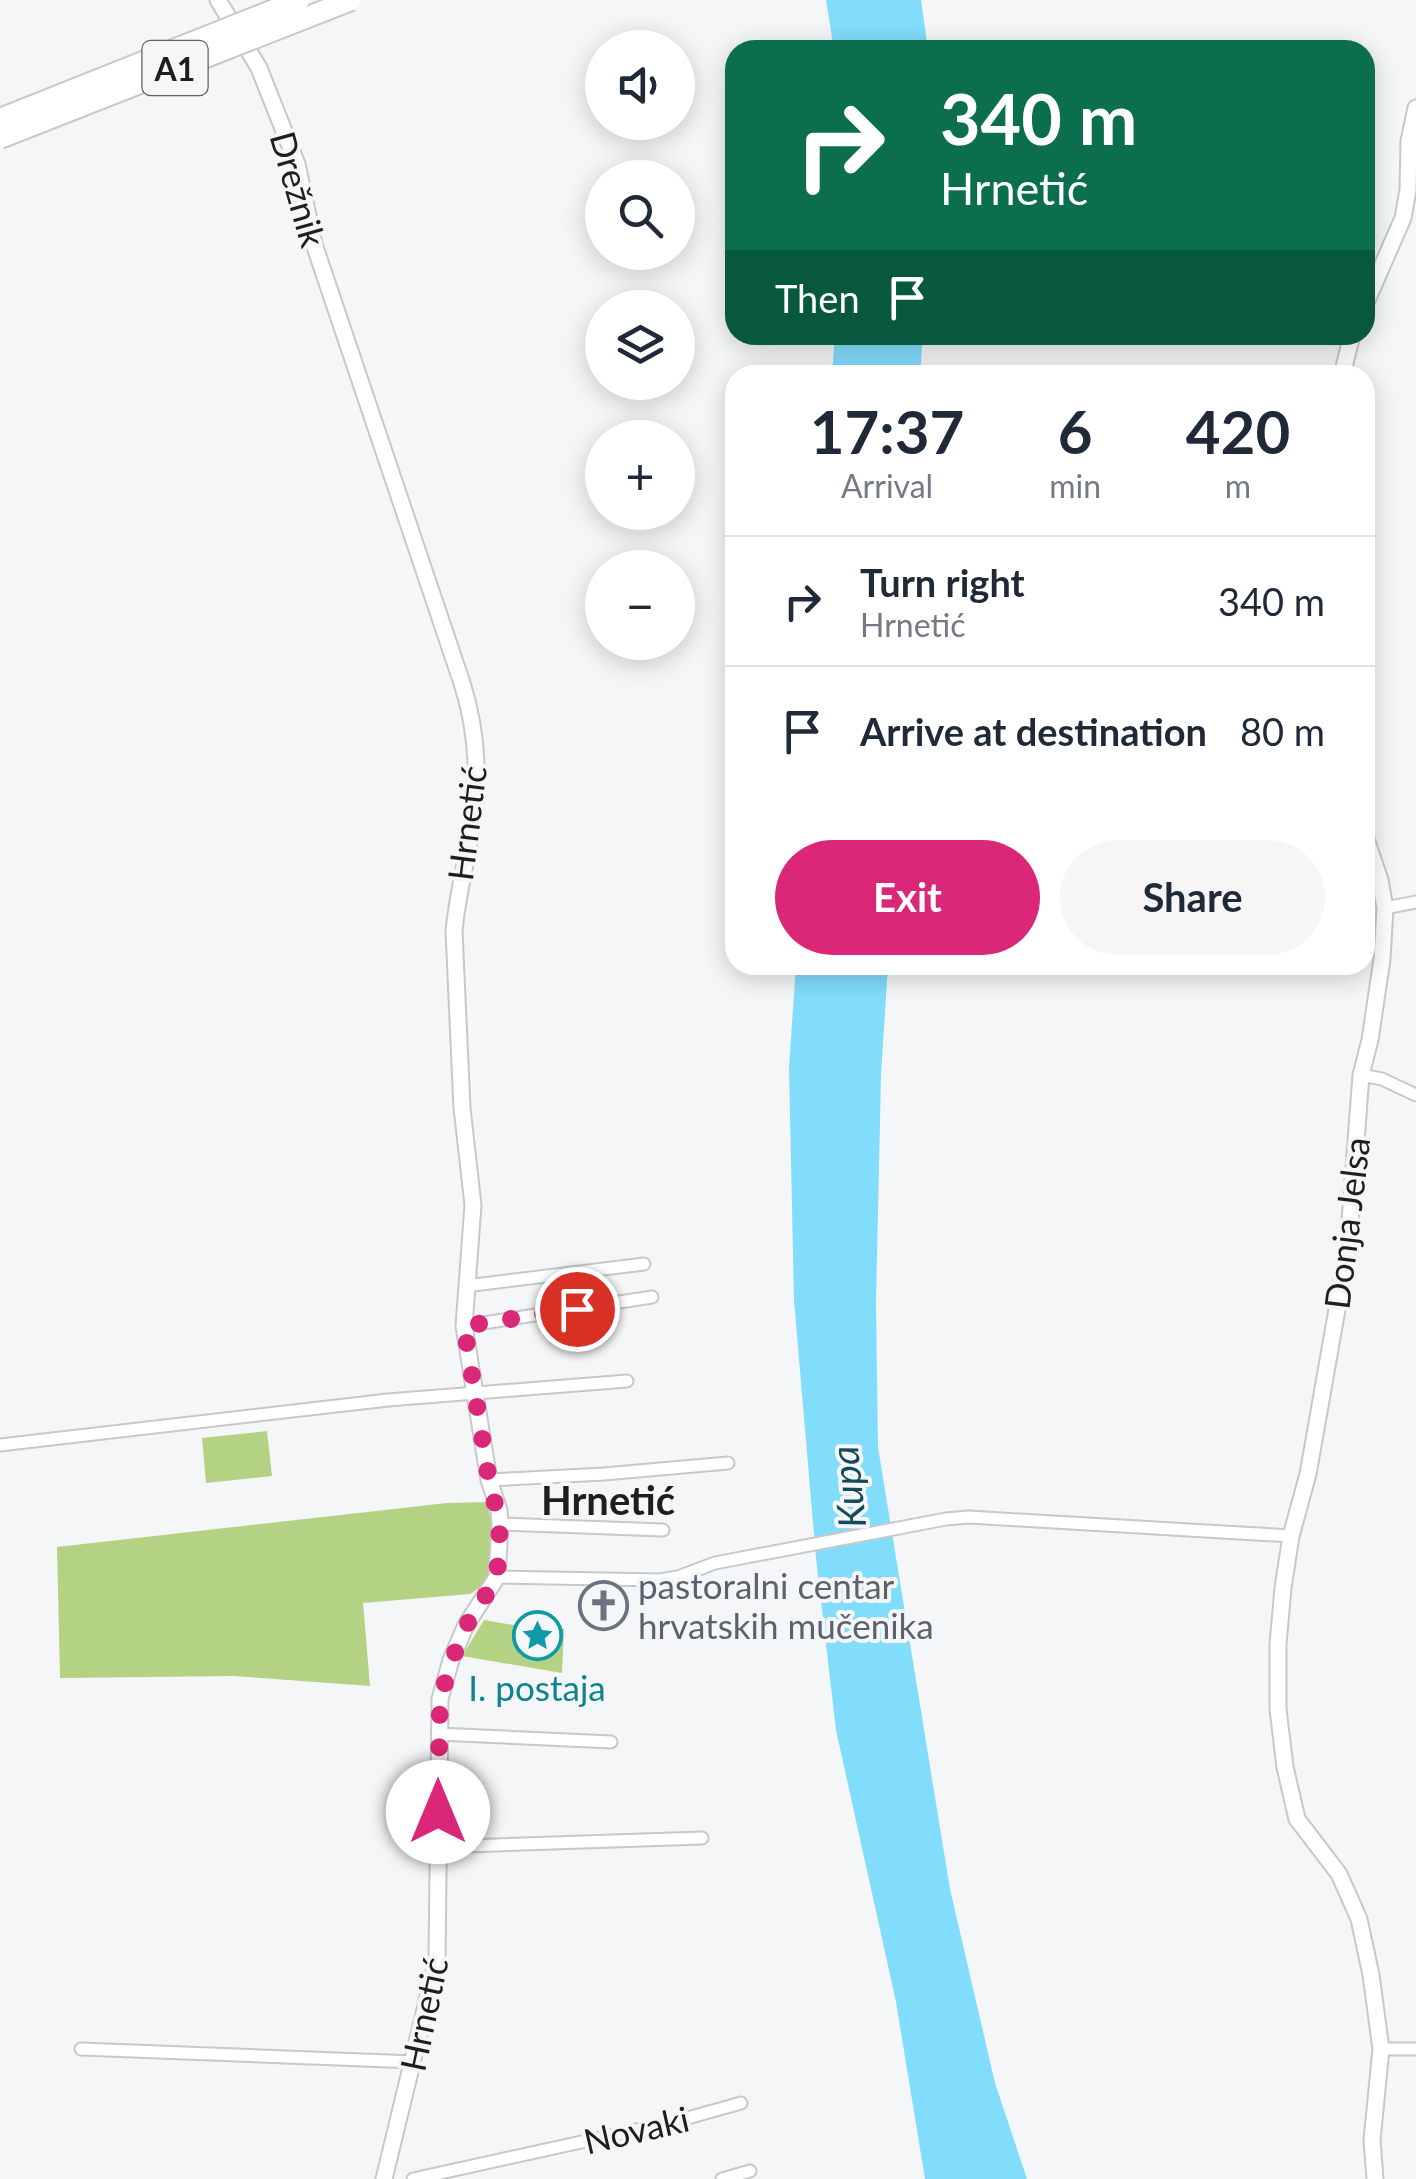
<!DOCTYPE html>
<html lang="en">
<head>
<meta charset="utf-8">
<style>
	:root { --surface:#fff; --page:#f6f6f7; --text:#1f2937; --muted:#747a83; --line:#e0e1e3; --accent:#db2777 }
	body { margin:0; font-family:Lato,sans-serif; background:var(--page); color:var(--text); height:100vh; display:flex; flex-direction:column; font-size:38px; white-space:nowrap }
	* { box-sizing:border-box; margin:0 }
	p { font-size:32px; color:var(--muted) }
	.icon { flex:none; width:55px; height:55px; fill:none; stroke:currentColor; stroke-width:2; stroke-linecap:round; stroke-linejoin:round }
	.map { position:relative; flex:1; overflow:hidden }
	.drawer { position:absolute; left:725px; top:365px; width:650px; height:610px; display:flex; flex-direction:column; background:var(--surface); border-radius:30px; box-shadow:0 5px 25px #0003 }
	.drawer>* { flex:none }
	.hud { position:absolute; left:725px; top:40px; width:650px; height:305px; border-radius:30px; box-shadow:0 5px 25px #0003; background:#0b6e4f; color:#fff; overflow:hidden }
	.buttons { position:absolute; left:585px; top:30px; display:grid; gap:20px }
	.buttons a { display:grid; place-items:center; width:110px; height:110px; border-radius:50%; background:var(--surface); box-shadow:0 5px 25px #0003; font-size:50px }
	.pin { position:absolute; display:grid; place-items:center; width:85px; height:85px; color:#fff; margin:-42px; border:5px solid #fff; border-radius:50%; box-shadow:0 2px 10px #0007 }
	.me { position:absolute; width:110px; margin:-55px; rotate:0deg; stroke-linejoin:round; filter:drop-shadow(0 0 8px #0008) }
	.turn { display:flex; align-items:center; gap:35px; height:210px; padding:0 50px; font-size:45px }
	.turn .icon { width:130px; height:130px; stroke-width:2.5 }
	.turn b { display:block; font-size:70px; line-height:85px }
	.then { display:flex; align-items:center; height:95px; padding:0 50px; background:#0003; gap:20px; font-size:38px }
	.eta { display:flex; justify-content:space-evenly; align-items:center; height:170px; text-align:center }
	.eta b { font-size:60px; font-weight:700; line-height:70px }
	.button { display:flex; gap:20px; margin-top:auto; padding:20px 50px }
	.button a { flex:1; height:115px; border-radius:60px; background:var(--accent); color:#fff; font-size:40px; font-weight:700; line-height:115px; text-align:center }
	.button a+a { background:var(--page); color:var(--text) }
	ul { padding:0; list-style:none }
	li { display:flex; align-items:center; gap:30px; height:130px; padding:0 50px; border-top:2px solid var(--line) }
	li div { flex:1 }
	li b { display:block; font-size:38px }
	li em { font-style:normal }
	.map>svg:first-child { display:block }
	.green { fill:#b4d284 }
	.water { fill:#82ddfc }
	.lines { fill:none; stroke-linecap:round; stroke-linejoin:round }
	.street-casing { stroke:#c7c8c9; stroke-width:15 }
	.secondary-casing { stroke:#c7c8c9; stroke-width:19 }
	.street { stroke:#fff; stroke-width:11 }
	.secondary { stroke:#fff; stroke-width:15 }
	.highway-bridge-casing { stroke:#c7c8c9; stroke-width:24; stroke-linecap:butt }
	.highway-bridge { stroke:#fff; stroke-width:20 }
	.route { stroke:#db2777; stroke-width:18; stroke-dasharray:0 32.4 }
	.labels { text-anchor:middle; dominant-baseline:central; stroke-width:8; stroke-linejoin:round; paint-order:stroke }
	.shield { fill:#f5f6f7; stroke:#5e5f60; stroke-width:2.5 }
	.shield-label { font-size:32px; font-weight:bold; fill:#1e1e1f }
	.street-label { font-size:35px; fill:#1e1e1f; stroke:#f5f6f7 }
	.worship-label { font-size:35px; fill:#5b616d; stroke:#f5f6f7; text-anchor:start }
	.culture-label { font-size:35px; fill:#0d838f; stroke:#f5f6f7 }
	.water-label { font-size:38px; font-style:italic; fill:#144a5a; stroke:#f5f6f7 }
	.quarter-label { font-size:40px; font-weight:bold; fill:#1e1e1f; stroke:#f5f6f7 }
</style>
</head>
<body>
<div class="map">
<svg width="1416" height="2179" viewBox="0 0 1416 2179">
	<rect width="100%" height="100%" fill="#f5f6f7"/>
	<path class="green" d="M267,1431L272,1476L206,1483L202,1438Z
		M487,1502C494,1534 506,1575 470,1594L363,1603L370,1686L234,1676L60,1678L57,1547L447,1503Z
		M484,1620L554,1632L555,1627L564,1629L562,1673L462,1656Z"/>
	<path class="water" d="M826,0H921L928,50H834Z
		M835,335H923L920,375H832Z
		M796,965H888L881,1075L876,1304L878,1447L950,1889L995,2083L1027,2179H925L896,2002L836,1730L816,1558L794,1300L789,1068Z"/>
	<g class="lines">
		<defs>
			<path id="street" d="M1385,908L1416,902
				M1361,1075L1382,1079L1416,1095
				M466,1286L644,1264
				M464,1326L652,1297
				M0,1445L388,1400L627,1381
				M489,1480L604,1474L728,1463
				M500,1524L663,1530
				M497,1577L659,1580L678,1577L715,1563L946,1519L969,1517L1291,1536
				M438,1734L611,1742
				M438,1847L702,1838
				M81,2049L414,2062
				M1381,2049H1416
				M413,2179L677,2121L741,2103
				M722,2179L750,2171"/>
			<path id="secondary" d="M218,0L259,68L297,164L314,244L462,683C477,730 480,781 471,831C466,864 457,897 454,931L462,1108L473,1205L464,1326L489,1480L499,1510L500,1524L497,1577L466,1625L451,1660L440,1699L437,1960L384,2179
				M1365,305L1403,218L1408,190L1409,141L1416,108
				M1342,375L1352,335
				M1365,836L1380,880L1385,908L1382,959L1370,1040L1361,1075L1348,1247L1308,1474L1291,1536L1283,1588L1278,1644V1709L1285,1767L1297,1819L1339,1874L1359,1919L1371,1975L1381,2049L1372,2140L1375,2179"/>
		</defs>
		<use href="#street" class="street-casing"/>
		<use href="#secondary" class="secondary-casing"/>
		<use href="#street" class="street"/>
		<use href="#secondary" class="secondary"/>
		<defs>
			<path id="highway-bridge" d="M0,119L299,0
				M0,138L351,0"/>
		</defs>
		<use href="#highway-bridge" class="highway-bridge-casing"/>
		<use href="#highway-bridge" class="highway-bridge"/>
	</g>
	<g class="lines">
		<path class="route" d="M438,1812L440,1699L452,1660L466,1626L497,1578L500,1524L489,1480L464,1326L577,1309"/>
	</g>
	<defs>
		<symbol id="church-ring" viewBox="-11 -11 22 22"><circle r="9.5" fill="#f5f6f7" stroke="#6b7280" stroke-width="1.5"/><path d="M-1.2-6h2.4v3.5h3.3v2.4h-3.3V6h-2.4V-.1h-3.3v-2.4h3.3Z" fill="#6b7280"/></symbol>
		<symbol id="sight-ring" viewBox="-11 -11 22 22"><circle r="9.5" fill="#f5f6f7" stroke="#0f9aa8" stroke-width="1.5"/><path d="M0-6L1.8-2.2L6-1.7L2.9 1.2L3.7 5.4L0 3.3L-3.7 5.4L-2.9 1.2L-6-1.7L-1.8-2.2Z" fill="#0f9aa8"/></symbol>
	</defs>
	<g fill-rule="evenodd">
		<use href="#church-ring" x="576" y="1578" width="55" height="55"/>
		<use href="#sight-ring" x="510" y="1608" width="55" height="55"/>
	</g>
	<g class="labels">
		<rect class="shield" x="142.5" y="41" width="65" height="54" rx="8"/>
		<g class="shield-label">
			<text x="175" y="68">A1</text>
		</g>
		<g class="street-label">
			<text transform="translate(299 189) rotate(74)">Drežnik</text>
			<text transform="translate(466 823) rotate(-83)">Hrnetić</text>
			<text transform="translate(1346 1223) rotate(-83)">Donja Jelsa</text>
			<text transform="translate(423 2014) rotate(-78)">Hrnetić</text>
			<text transform="translate(636 2129) rotate(-13)">Novaki</text>
		</g>
		<g class="worship-label">
			<text x="638" y="1585">pastoralni centar<tspan x="638" dy="40">hrvatskih mučenika</tspan></text>
		</g>
		<g class="culture-label">
			<text x="537" y="1687">I. postaja</text>
		</g>
		<g class="water-label">
			<text transform="translate(847 1487) rotate(-96)">Kupa</text>
		</g>
		<g class="quarter-label">
			<text x="608" y="1500">Hrnetić</text>
		</g>
	</g>
</svg>
<div class="buttons">
<a><svg class="icon" aria-label="sound" viewBox="0 0 24 24"><path d="M4 9h4l5-4v14l-5-4H4zM17 9q2 3 0 6"/></svg></a>
<a><svg class="icon" aria-label="search" viewBox="0 0 24 24"><circle cx="10" cy="10" r="6"/><path d="M15 15l6 6"/></svg></a>
<a><svg class="icon" aria-label="layers" viewBox="0 0 24 24"><path d="M12 4l9 5-9 5-9-5zM3 14l9 5 9-5"/></svg></a>
<a>+</a>
<a>−</a>
</div>
<div class="pin" style="left:577px;top:1309px;background:#d93025"><svg class="icon" aria-label="arrive" viewBox="0 0 24 24"><path d="M6 21V4h12l-3 4 3 4H6"/></svg></div>
<svg class="me" style="left:438px;top:1812px" viewBox="-20 -20 40 40"><circle r="19" fill="#fff"/><path d="M0-13L10 11 0 6-10 11z" fill="#db2777"/></svg>
<div class="hud">
<div class="turn"><svg class="icon" aria-label="right" viewBox="0 0 24 24"><path d="M7 20v-9h11M14 6l5 5-5 5"/></svg><div><b>340 m</b>Hrnetić</div></div>
<div class="then">Then<svg class="icon" aria-label="arrive" viewBox="0 0 24 24"><path d="M6 21V4h12l-3 4 3 4H6"/></svg></div>
</div>
<section class="drawer">
<div class="eta">
<div><b>17:37</b><p>Arrival</p></div>
<div><b>6</b><p>min</p></div>
<div><b>420</b><p>m</p></div>
</div>
<ul>
<li><svg class="icon" aria-label="right" viewBox="0 0 24 24"><path d="M7 20v-9h11M14 6l5 5-5 5"/></svg><div><b>Turn right</b><p>Hrnetić</p></div><em>340 m</em></li>
<li><svg class="icon" aria-label="arrive" viewBox="0 0 24 24"><path d="M6 21V4h12l-3 4 3 4H6"/></svg><div><b>Arrive at destination</b></div><em>80 m</em></li>
</ul>
<div class="button"><a>Exit</a><a>Share</a></div>
</section>
</div>
</body>
</html>
